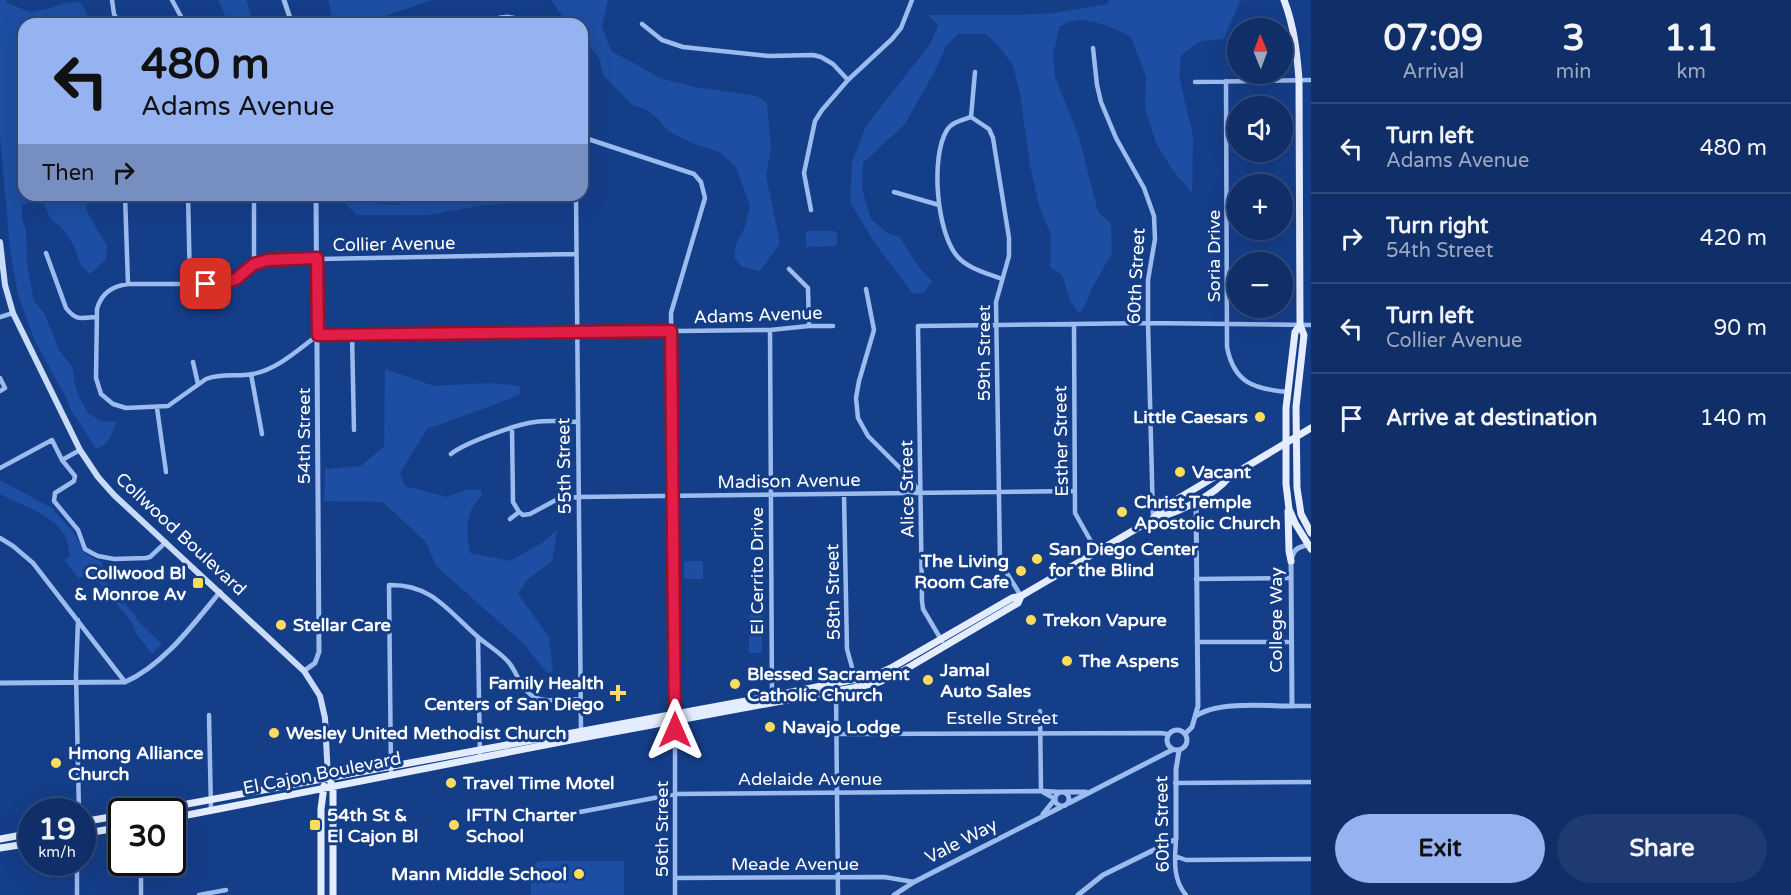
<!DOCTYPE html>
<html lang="en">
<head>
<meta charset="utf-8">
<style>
	:root { --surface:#102e67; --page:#1e3a70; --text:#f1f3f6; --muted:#9ca8c0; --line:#304a7b; --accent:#95b2f1 }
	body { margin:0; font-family:"Varela Round",sans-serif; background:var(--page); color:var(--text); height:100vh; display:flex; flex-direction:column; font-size:22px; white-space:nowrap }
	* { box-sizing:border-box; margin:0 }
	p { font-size:20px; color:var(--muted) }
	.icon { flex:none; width:33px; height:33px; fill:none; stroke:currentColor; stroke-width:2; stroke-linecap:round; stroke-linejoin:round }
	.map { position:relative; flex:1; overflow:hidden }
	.panel { display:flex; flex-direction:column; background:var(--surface); width:480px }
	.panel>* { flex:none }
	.banner { position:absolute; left:18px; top:18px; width:570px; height:183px; border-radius:18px; box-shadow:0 6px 24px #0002,0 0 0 2px var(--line); background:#95b2f1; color:#111; overflow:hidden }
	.needle { width:39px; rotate:359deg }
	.fabs { position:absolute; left:1227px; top:18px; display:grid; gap:12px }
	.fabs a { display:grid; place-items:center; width:66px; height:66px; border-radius:50%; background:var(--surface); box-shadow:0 6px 24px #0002,0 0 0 2px var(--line); font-size:30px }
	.speed { position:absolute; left:18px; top:798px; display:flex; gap:12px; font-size:30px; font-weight:700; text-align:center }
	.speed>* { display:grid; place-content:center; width:78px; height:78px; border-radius:50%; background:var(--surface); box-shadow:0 6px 24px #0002,0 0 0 2px var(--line); line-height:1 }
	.speed small { font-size:15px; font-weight:400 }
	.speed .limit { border:3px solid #111; border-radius:9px; background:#fff; color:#111 }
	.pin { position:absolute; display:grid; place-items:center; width:51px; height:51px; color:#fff; margin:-26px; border-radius:12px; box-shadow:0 3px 9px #0006 }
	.me { position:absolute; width:66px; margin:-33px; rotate:0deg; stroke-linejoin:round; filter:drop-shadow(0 0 4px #0008) }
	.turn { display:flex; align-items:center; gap:21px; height:126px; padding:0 24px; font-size:27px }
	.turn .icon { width:78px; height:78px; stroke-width:2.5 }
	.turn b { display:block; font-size:42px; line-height:51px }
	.then { display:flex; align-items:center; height:57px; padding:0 24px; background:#0003; gap:12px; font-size:22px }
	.eta { display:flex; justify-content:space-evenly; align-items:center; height:102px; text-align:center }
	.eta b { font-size:36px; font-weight:800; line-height:42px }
	.button { display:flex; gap:12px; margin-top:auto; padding:12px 24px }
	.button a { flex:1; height:69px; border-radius:36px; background:var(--accent); color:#111; font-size:24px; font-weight:800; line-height:69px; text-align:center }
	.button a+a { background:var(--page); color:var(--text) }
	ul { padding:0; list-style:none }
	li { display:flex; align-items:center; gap:18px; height:90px; padding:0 24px; border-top:2px solid var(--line) }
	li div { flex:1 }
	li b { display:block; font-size:22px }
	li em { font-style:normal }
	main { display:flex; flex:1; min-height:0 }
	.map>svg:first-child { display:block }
	.green { fill:#1d4ea3 }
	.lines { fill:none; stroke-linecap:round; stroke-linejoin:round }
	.minor { stroke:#9cbbef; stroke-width:4.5 }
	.tertiary { stroke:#9cbbef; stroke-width:5 }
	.secondary { stroke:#cadbfa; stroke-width:6 }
	.primary { stroke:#e4ecff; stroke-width:7 }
	.route-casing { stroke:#92132f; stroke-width:15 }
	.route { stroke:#e11d48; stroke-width:10 }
	.poi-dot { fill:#ffdd5a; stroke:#153e89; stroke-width:2 }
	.labels { text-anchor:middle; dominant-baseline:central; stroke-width:6; stroke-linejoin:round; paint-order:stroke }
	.street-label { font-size:18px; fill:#fff; stroke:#153e89 }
	.poi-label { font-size:18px; font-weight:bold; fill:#fff; stroke:#153e89; text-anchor:start }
</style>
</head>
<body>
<main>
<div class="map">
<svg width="1311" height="895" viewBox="0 0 1311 895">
	<rect width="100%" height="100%" fill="#153e89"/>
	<path class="green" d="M0,0H6L7,3L30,12L51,8L64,3L80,2L87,13L86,24H24V73L16,89L20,106V122L24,124V195H88L86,210L107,246L106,259L90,274L81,266L74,246L63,229L50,218L42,199L22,205V219L26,231L27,265L34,301L44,313L59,350L73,368L74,381L79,397L88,413L101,421L116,422C112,435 109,444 96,449L71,410L66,397L35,341L18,294L10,250L0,135Z
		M218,0H246L254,24H229Z
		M328,0H432L382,17L365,19L364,24H333Z
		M551,0H608L602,26L612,52L632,62L659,78L695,87L757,96L767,103L771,149L766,176L780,243L760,271L742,267L734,257L736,244L745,227L750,206L736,167L719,152L692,143L668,131L658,119L645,109L632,105L603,75L599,58L588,44L582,40V24H568Z
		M1109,0H1248L1240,1L1224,39L1201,41L1181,55L1179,76L1193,136L1192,193L1172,169L1156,143L1145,108L1146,77L1131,37C1116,29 1090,17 1073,21C1069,21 1063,25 1059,27L1053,56L1055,77L1079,137L1098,212L1111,224L1112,253L1092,288L1086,303L1079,314L1070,300L1062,275L1050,267L1051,235L1039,206L1030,165L1020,94L1013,65L996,43L985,34H958L946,46L937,67L905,124L863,163L862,189L871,219L887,233L900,237L918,266L932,281L924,293L913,294L874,242L850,202L852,162L866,126L930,44L938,26L929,15H1021L1055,13L1108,4Z
		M342,195H361L362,202L395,205L431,195H546V200L478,206L430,215H356L341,198Z
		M806,231H834L837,233V244L834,246L806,247Z
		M385,369L434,386L491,383L519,386L521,393L507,400L427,429L400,473L405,486L447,497L468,489L481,490L482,496C464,512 466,531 470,553L510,561L542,543L557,530L552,561L527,580L518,594L549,637L553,672L547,673L523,643L436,566L426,542L383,502L324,501L325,469L361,466L384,446Z
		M0,480L52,508L73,532L87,555L102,562V578L136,616L137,620L162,644L152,654L136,633L133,624L90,571L79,579L64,560L70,555C68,549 68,542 65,536C52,513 22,506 0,494Z
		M684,561H703V579H684Z
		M749,615H762V653H749Z
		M541,861H624V895H531V868L535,863Z"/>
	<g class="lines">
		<path class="minor" d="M112,0L114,14L119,24
			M172,0L185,24
			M487,24C497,15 515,14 525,24
			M642,24L662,40L683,47L769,56L813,55L821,57L833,64L848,80
			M1093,48L1097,85L1101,102L1116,138L1144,188L1154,216L1155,239L1148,280V323L1153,519
			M1226,81L1227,347C1234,383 1254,389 1287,392
			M1195,82L1311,80
			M971,117L989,129L993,138L1009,238V256L996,302L1000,562L1021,596
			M971,117C962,120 952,122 947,130C930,157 937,233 957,256C968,269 987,273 1002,279
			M971,117L975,72
			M582,137L694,174L701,182L705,198L671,313L675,659V895
			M894,192L939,205
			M125,195L128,284
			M188,195L190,284
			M254,195V264
			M576,195L581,732
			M811,210L804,173L815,121L822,110L848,80L892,39L901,28L912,0
			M46,253L66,308C76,321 81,318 96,317
			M576,254L268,260L254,264L236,279L222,284H128C112,286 101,294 97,309L96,378L101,394L113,404L126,408L168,406L206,379C221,373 238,377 253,374C278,369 299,349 318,335L770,330L809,326H833
			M789,269L808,288L809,326
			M866,289L874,330L859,381L856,398L858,418L868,436L909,477L920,493
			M0,317L13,313
			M1074,325L1075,513L1097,552
			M770,330L772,698
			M352,334L354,430
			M193,362L198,384
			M251,374L262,434
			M0,378L5,388L0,391
			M157,408L166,472
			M512,428L513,502L519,512
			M451,454C464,443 517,424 535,422C549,420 563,421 577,422
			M62,460L80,450
			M0,468L52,440L62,460L75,476L74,481L55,493L54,501L78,530L85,549L92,553L98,556L114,559L146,558L150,557L166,542
			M844,494L847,649L856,682
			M510,519L519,512L523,515L530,514L556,500L578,497L1075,491
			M0,538L13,546L33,563L125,682
			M1196,579L1291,578
			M78,620L76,675L79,812
			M478,638L480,757
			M942,641L923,609L922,601L918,326L1148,323L1311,325
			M1197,642H1291
			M836,691L838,895
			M1292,706H1311
			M1040,711L1041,791
			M209,715L211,810
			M837,734L1160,733L1168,734
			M391,775L389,585C432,584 448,611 478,637C488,646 502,653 510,664C517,673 520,687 531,695C544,704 566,699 581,699
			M1175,783L1311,782
			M1041,791L1055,799
			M580,812L675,794L1044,791L1061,792
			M1176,839C1175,858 1172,879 1186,895
			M1175,856L1186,860L1311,859
			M141,862V895
			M675,878L884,877L914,882
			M77,895V862
			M199,895L226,890"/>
		<path class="tertiary" d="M284,0L292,24
			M304,671L315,663L319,652L316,195
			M0,683L125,682C163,666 194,623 220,592
			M1196,716C1217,701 1265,706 1292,706L1291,561C1293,550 1297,547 1308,545
			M1167 740a10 10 0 1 1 20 0a10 10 0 1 1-20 0Z
			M1185,734L1192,727L1198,706L1196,501
			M1055 799a7 7 0 1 1 14 0a7 7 0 1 1-14 0Z
			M1065,792H1086
			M1069,803L1172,750
			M1043,814L1055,799
			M894,895L914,882L1061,807
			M1078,895L1103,875L1176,839V769L1179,751"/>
		<path class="secondary" d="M0,242L5,285L13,313L80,450L98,477L114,495L304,671L320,696L325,718L328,779"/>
		<path class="primary" d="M1284,0C1294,26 1297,53 1299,80L1300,325L1304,335L1296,407L1297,488L1301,514L1311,533
			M1300,325L1295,332L1286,408V484L1289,509L1295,523L1311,549
			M1288,511L1289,551L1291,561
			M1153,519L1164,507L1216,476L1229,477
			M331,783L333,787V895
			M144,812L772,696L876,675L891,668L1012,598L1021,596L1153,519C1177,513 1214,496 1229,477L1311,428
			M172,818L581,738L858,687L879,682L899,673L1018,603L1021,596
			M82,822L122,815
			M82,834L122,827
			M0,839L32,833
			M0,848L32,843
			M321,895V809L324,786"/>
	</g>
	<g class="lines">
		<defs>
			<path id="route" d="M206,284H222L236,279L254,264L268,260L317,258L318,335L671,331L675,730"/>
		</defs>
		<use href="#route" class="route-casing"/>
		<use href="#route" class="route"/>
	</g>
	<g class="poi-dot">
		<circle cx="1260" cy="417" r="6"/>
		<circle cx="1180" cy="472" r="6"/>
		<circle cx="1122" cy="512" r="6"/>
		<circle cx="1037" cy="559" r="6"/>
		<circle cx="1021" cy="571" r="6"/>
		<rect x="192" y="577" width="12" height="12" rx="3"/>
		<circle cx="1031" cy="620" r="6"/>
		<circle cx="281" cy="625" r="6"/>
		<circle cx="1067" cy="661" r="6"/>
		<circle cx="928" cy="680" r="6"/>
		<circle cx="735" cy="684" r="6"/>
		<path d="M615 684h6v6h6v6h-6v6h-6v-6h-6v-6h6z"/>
		<circle cx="770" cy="727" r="6"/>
		<circle cx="274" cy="733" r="6"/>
		<circle cx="56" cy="763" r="6"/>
		<circle cx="451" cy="783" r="6"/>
		<rect x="309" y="819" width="12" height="12" rx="3"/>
		<circle cx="454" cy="825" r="6"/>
		<circle cx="579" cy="874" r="6"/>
	</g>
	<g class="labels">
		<g class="street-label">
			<text transform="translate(394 244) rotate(-1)">Collier Avenue</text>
			<text transform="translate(1214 256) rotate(-90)">Soria Drive</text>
			<text transform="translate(1136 276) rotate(-87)">60th Street</text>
			<text transform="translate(758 315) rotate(-2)">Adams Avenue</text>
			<text transform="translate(984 353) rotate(-90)">59th Street</text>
			<text transform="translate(304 436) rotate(-90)">54th Street</text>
			<text transform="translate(1061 441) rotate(-91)">Esther Street</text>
			<text transform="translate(564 466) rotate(-91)">55th Street</text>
			<text transform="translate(789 481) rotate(-1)">Madison Avenue</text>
			<text transform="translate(907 489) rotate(-91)">Alice Street</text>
			<text transform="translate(181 534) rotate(43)">Collwood Boulevard</text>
			<text transform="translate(757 571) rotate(-90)">El Cerrito Drive</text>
			<text transform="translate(833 592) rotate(-91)">58th Street</text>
			<text transform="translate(1276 620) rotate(-90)">College Way</text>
			<text x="1002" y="718">Estelle Street</text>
			<text transform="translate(322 773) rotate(-11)">El Cajon Boulevard</text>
			<text x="810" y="779">Adelaide Avenue</text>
			<text transform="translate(1162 824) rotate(-91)">60th Street</text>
			<text transform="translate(662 829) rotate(-90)">56th Street</text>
			<text transform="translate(961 841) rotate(-27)">Vale Way</text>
			<text x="795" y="864">Meade Avenue</text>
		</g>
		<g class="poi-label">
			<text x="1248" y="417" text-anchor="end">Little Caesars</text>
			<text x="1192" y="472">Vacant</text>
			<text x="1134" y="502">Christ Temple<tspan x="1134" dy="21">Apostolic Church</tspan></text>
			<text x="1049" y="549">San Diego Center<tspan x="1049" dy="21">for the Blind</tspan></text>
			<text x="1009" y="561" text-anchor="end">The Living<tspan x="1009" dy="21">Room Cafe</tspan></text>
			<text x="186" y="573" text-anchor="end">Collwood Bl<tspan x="186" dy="21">&amp; Monroe Av</tspan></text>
			<text x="1043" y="620">Trekon Vapure</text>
			<text x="293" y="625">Stellar Care</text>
			<text x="1079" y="661">The Aspens</text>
			<text x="940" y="670">Jamal<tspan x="940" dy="21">Auto Sales</tspan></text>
			<text x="747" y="674">Blessed Sacrament<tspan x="747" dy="21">Catholic Church</tspan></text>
			<text x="604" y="683" text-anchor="end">Family Health<tspan x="604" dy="21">Centers of San Diego</tspan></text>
			<text x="782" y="727">Navajo Lodge</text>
			<text x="286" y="733">Wesley United Methodist Church</text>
			<text x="68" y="753">Hmong Alliance<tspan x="68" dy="21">Church</tspan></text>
			<text x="463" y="783">Travel Time Motel</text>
			<text x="327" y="815">54th St &amp;<tspan x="327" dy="21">El Cajon Bl</tspan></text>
			<text x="466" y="815">IFTN Charter<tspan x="466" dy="21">School</tspan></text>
			<text x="567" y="874" text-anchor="end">Mann Middle School</text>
		</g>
	</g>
</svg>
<div class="fabs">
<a><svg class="needle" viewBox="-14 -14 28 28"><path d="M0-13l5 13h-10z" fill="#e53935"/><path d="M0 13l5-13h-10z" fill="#9ca8c0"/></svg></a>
<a><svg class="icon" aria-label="sound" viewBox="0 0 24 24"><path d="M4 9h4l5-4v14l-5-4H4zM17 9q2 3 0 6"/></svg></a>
<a>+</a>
<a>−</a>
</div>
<div class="speed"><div>19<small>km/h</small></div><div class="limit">30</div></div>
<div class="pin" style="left:206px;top:284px;background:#d93025"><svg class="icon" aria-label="arrive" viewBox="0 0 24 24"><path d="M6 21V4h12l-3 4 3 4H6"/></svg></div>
<svg class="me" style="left:675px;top:730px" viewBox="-20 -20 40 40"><path d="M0-17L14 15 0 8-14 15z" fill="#e11d48" stroke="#fff" stroke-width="4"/></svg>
<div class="banner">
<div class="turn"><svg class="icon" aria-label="left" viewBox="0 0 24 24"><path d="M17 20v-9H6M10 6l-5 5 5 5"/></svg><div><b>480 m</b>Adams Avenue</div></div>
<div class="then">Then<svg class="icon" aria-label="right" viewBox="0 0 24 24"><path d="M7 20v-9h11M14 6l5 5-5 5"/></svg></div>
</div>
</div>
<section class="panel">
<div class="eta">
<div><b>07:09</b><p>Arrival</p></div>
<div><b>3</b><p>min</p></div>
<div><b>1.1</b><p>km</p></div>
</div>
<ul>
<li><svg class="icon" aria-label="left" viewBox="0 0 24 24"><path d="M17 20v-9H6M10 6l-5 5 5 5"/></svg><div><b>Turn left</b><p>Adams Avenue</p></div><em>480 m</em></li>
<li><svg class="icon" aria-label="right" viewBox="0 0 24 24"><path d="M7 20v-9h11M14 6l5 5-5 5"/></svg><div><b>Turn right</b><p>54th Street</p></div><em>420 m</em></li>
<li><svg class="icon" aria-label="left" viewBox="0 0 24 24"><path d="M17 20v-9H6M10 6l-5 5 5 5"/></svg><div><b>Turn left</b><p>Collier Avenue</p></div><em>90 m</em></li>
<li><svg class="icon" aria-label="arrive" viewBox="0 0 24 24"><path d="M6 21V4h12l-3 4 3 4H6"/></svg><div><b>Arrive at destination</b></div><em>140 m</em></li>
</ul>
<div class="button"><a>Exit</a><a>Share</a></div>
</section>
</main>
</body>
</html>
